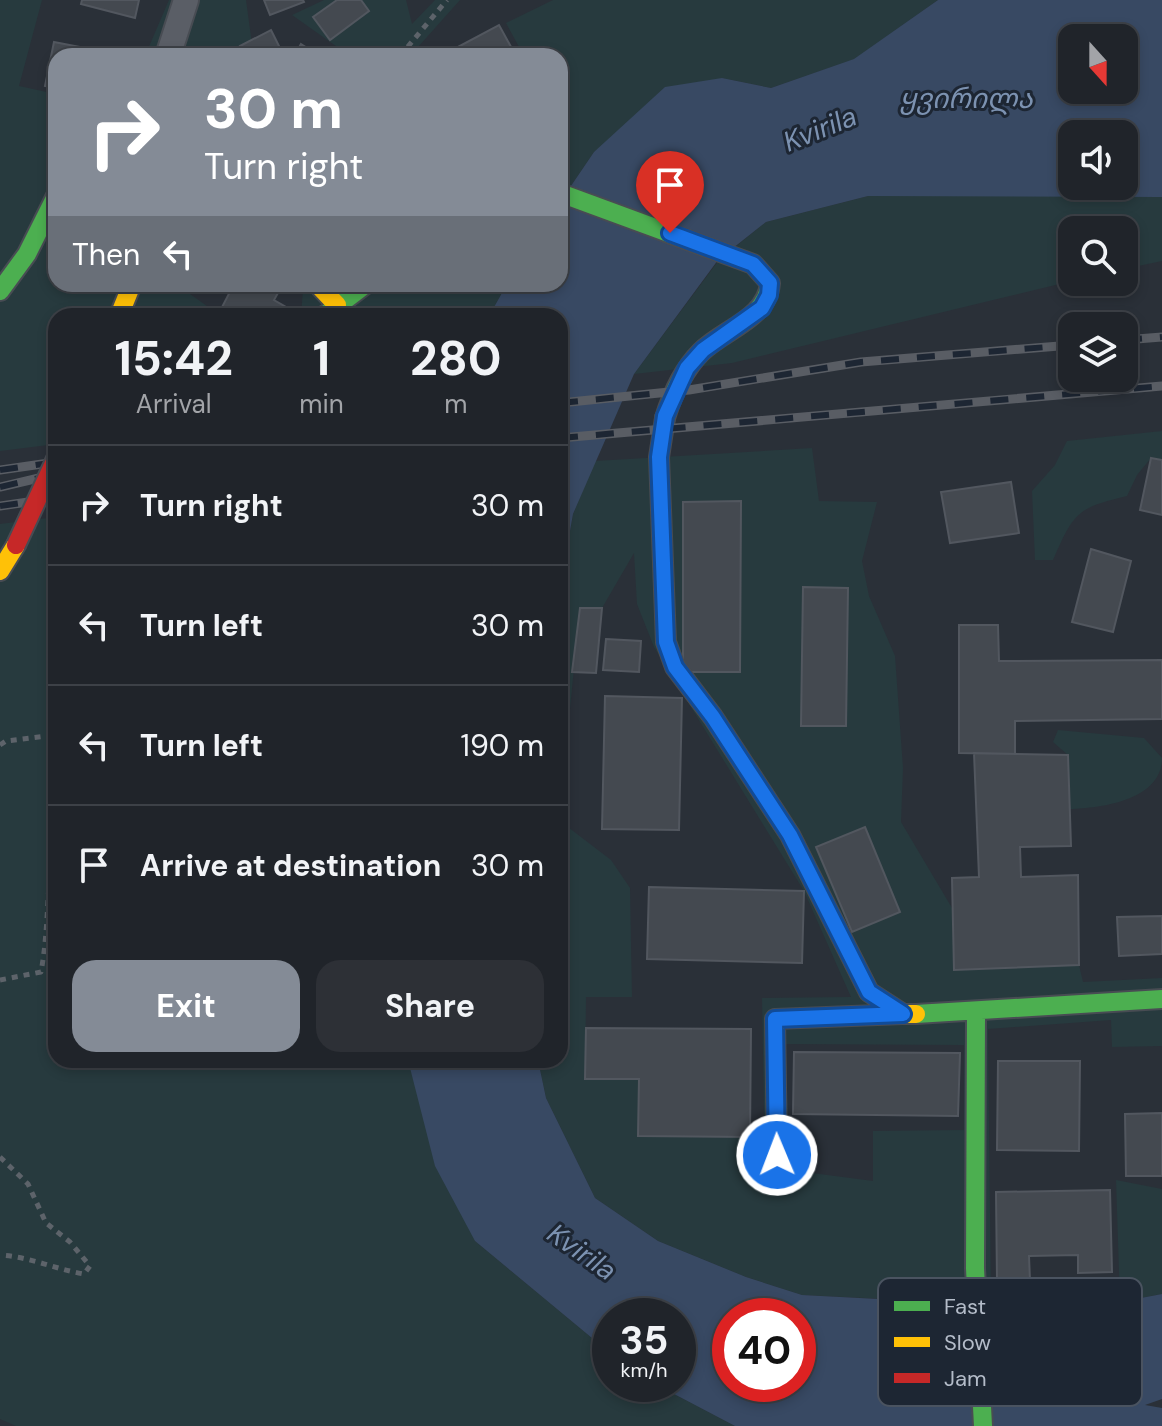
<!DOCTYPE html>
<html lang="en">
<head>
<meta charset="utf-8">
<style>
	:root { --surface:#20242a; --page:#2d3036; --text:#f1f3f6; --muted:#a2a4a8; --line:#3d4147; --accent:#848b96 }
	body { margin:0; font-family:"DM Sans","Noto Sans Georgian",sans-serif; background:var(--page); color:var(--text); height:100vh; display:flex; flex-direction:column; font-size:30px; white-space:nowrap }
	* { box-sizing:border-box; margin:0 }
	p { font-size:26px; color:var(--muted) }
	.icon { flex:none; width:44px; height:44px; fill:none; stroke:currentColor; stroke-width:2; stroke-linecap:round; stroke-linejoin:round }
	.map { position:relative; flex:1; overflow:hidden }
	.side { position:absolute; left:48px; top:308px; width:520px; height:760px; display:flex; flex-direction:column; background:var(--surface); border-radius:24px; box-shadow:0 4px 12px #0003,0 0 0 2px var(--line) }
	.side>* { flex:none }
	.banner { position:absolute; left:48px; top:48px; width:520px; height:244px; border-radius:24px; box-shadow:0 4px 12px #0003,0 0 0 2px var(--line); background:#848b96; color:#fff; overflow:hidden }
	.needle { width:52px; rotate:159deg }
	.controls { position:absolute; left:1058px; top:24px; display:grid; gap:16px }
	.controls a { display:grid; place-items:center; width:80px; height:80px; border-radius:16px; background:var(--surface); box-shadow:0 4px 12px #0003,0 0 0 2px var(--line); font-size:40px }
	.speed { position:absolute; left:592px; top:1298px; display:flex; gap:16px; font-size:40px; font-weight:700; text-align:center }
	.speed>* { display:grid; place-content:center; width:104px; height:104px; border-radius:50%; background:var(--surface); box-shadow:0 4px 12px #0003,0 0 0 2px var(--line); line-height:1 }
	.speed small { font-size:20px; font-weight:400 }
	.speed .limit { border:12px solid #d22; background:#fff; color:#111 }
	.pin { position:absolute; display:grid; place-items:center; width:68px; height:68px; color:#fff; margin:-82px -34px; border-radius:50% 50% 50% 0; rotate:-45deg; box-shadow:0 0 8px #0007 }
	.pin .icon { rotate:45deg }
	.me { position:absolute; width:88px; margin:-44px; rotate:359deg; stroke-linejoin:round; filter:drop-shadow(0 0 6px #0008) }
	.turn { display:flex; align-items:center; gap:28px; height:168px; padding:0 24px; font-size:36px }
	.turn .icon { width:104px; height:104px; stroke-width:2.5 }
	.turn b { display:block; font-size:56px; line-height:68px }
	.then { display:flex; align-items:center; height:76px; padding:0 24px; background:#0003; gap:16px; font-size:30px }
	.eta { display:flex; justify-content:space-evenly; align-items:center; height:136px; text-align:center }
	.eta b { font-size:48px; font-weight:700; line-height:56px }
	.cta { display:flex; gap:16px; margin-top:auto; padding:16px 24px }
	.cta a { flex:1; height:92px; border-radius:24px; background:var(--accent); color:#fff; font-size:32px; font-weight:700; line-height:92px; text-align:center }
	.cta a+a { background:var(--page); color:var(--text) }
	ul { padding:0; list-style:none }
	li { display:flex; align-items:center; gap:24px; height:120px; padding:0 24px; border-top:2px solid var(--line) }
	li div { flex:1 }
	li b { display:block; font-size:30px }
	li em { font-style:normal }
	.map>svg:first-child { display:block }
	.green { fill:#273a3e; fill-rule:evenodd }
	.water { fill:#384963; fill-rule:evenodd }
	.building { fill:#444950; stroke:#52575f; stroke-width:2 }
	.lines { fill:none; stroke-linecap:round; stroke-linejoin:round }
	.street-casing { stroke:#484c53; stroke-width:28 }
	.fast-casing { stroke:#484c53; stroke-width:22 }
	.slow-casing { stroke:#484c53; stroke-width:22 }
	.path { stroke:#5d636a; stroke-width:5; stroke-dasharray:6 6; stroke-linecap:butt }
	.street { stroke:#5a5e66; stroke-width:24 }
	.fast { stroke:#4caf50; stroke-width:18 }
	.slow { stroke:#ffc107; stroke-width:18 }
	.rail-casing { stroke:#595d64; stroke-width:9 }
	.rail { stroke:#1d2633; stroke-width:6; stroke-dasharray:18; stroke-linecap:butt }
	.jam-bridge-casing { stroke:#484c53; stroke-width:22; stroke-linecap:butt }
	.jam-bridge { stroke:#c62828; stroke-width:18 }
	.route-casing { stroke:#114b97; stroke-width:20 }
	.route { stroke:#1a73e8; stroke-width:14 }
	.labels { text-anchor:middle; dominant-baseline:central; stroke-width:6; stroke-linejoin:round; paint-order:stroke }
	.water-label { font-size:28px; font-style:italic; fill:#7c92b1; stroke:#1d2633 }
	.key { fill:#1d2633; stroke:#4a5360; stroke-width:2 }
	.key-label { font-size:22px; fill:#b4bcc9 }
</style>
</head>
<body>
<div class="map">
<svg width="1162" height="1426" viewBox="0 0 1162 1426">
	<rect width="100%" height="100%" fill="#2a3038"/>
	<path class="green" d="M0,0H42L19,86L56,94V284H176L221,316H56V444L0,451Z
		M169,0H246L252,44L238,47V56H145Z
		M324,0H406L412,24L435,0H460L410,56H350L292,15Z
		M553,0H938L855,59L771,88L722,78L594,152L560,202V56H524L506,23Z
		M1043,195L1162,197V261L1124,269V230H1072V281L732,363L634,374L719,260L766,222L868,196Z
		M298,284H507L489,316H301L303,289Z
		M1162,431V460L1151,458L1137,475L1127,496C1077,508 1074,512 1053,560H1035L1032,491L1055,465L1067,441Z
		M812,448L819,501L877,502L862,561L869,596L895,656L903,768L901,822L952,908L954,969L1079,965L1083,982L1162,978V1046L1112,1047L1111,1020L988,1029L991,1304L802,1295L746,1277L658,1241L595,1198L546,1098L538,1060H560V821L611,860L630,888L632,997H586L585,1078L639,1079L638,1136L750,1137L751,1160L765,1166L762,998L851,997L804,891L654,647L637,604L634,553L602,608H580L560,809V588L573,514L595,461ZM683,502H741L739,672L683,671ZM865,827L900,912L852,932ZM786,1044L964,1045V1130L873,1131V1181L789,1170Z
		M56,517V1060H408L475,1241L610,1353V1384H655L735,1426H16L0,1419V524Z
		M1058,730L1144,738L1162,758C1162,800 1102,808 1070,809L1068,755L1053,742Z
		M1116,1180L1162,1189V1294L1120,1302Z"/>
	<path class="water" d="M938,0H1162V197L868,196L766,222L718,260L634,374L573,514L560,588V316H489L507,284H560V202L594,152L665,87L722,78L771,88L854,59ZM1072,38H1124V90H1072ZM1072,134H1124V186H1072Z
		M408,1060H538L546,1098L595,1198L658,1241L746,1277L802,1295L1013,1306L1120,1302L1162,1294V1399L1145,1405L1162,1408V1426H735L655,1384H678V1316H610V1353L475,1241L435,1166ZM730,1316H798V1384H730Z"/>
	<path class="building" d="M82,0H139L135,18L81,4Z
		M264,0H303L304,2L270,15Z
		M337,0H361L369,11L330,40L313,17Z
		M499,25L516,56H441Z
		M271,30L281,50L268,56H246L240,46Z
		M54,42L101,51L100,56H56V88L45,86Z
		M301,44L320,56H294Z
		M234,284H283L274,300L288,308L283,316H230L220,311Z
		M1151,458L1162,460V515L1140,510Z
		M1011,482L1019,533L950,543L941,492Z
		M741,501L740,672H683V502Z
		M1091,549L1131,561L1113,632L1072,622Z
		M803,587L848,588L846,726H801Z
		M580,608H602L596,673L572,672Z
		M959,625H998L999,661L1162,660V719L1015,721V754L959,753Z
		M606,639L641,641L639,672L603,670Z
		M605,696L682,698L679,830L602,829Z
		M974,753L1068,755L1071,846L1020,847L1021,877L1078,875L1079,965L954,970L952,878L979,877Z
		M865,827L900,912L852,932L816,847Z
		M649,887L804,891L802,963L647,959Z
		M1162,916V954L1119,956L1117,917Z
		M586,1028L751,1029L750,1137L638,1136L639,1079H585Z
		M794,1052L960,1053L958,1116L793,1114Z
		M998,1061H1080L1079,1151L997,1150Z
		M1162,1113V1176H1126L1125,1114Z
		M1110,1190L1112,1272L1078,1273V1255L1029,1256L1030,1281H997L996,1192Z"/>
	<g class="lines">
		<defs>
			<path id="street" d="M168,56L186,0"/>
			<path id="fast" d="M560,193L753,264L770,283C767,319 724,329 701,352C684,369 672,395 665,418
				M0,291L27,254L56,196
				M324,316L366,284
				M976,1013L975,1268L983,1426
				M916,1014L1162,999"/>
			<path id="slow" d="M317,284L337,305
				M119,316L132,284
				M665,418L659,457L666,642L675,667L713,717L790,835L869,992L903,1014H916
				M0,571L16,545
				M777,1155L775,1019L903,1014"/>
		</defs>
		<use href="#street" class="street-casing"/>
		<use href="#fast" class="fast-casing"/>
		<use href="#slow" class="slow-casing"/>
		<path class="path" d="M400,56L447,0
			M0,745L6,741L56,735
			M0,980L41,972C50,923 46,874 56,826
			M0,1157L28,1184L46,1223L70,1242L90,1266L84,1274C55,1269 30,1257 0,1255"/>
		<use href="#street" class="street"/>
		<use href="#fast" class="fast"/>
		<use href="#slow" class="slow"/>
		<defs>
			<path id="rail" d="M1124,340L1162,337
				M560,403L689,390L861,362L1072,345
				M560,438L1162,386
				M0,470L56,462
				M0,487L56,474
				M0,506L56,498"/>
		</defs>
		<use href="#rail" class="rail-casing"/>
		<use href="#rail" class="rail"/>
		<defs>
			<path id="jam-bridge" d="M16,545L56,459"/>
		</defs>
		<use href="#jam-bridge" class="jam-bridge-casing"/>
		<use href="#jam-bridge" class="jam-bridge"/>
	</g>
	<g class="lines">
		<defs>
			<path id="route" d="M670,233L753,264L770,283L769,295L762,308L703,350L687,368L665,416L659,457L666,642L675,667L713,717L790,835L869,992L903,1014L775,1019L777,1155"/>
		</defs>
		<use href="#route" class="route-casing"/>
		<use href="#route" class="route"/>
	</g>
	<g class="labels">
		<g class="water-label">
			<text x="966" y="98">ყვირილა</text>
			<text transform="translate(820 129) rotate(-22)">Kvirila</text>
			<text transform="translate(582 1252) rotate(35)">Kvirila</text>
		</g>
	</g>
	<rect x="878" y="1278" width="264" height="128" rx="12" class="key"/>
	<rect x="894" y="1301" width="36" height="10" fill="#4caf50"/>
	<rect x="894" y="1337" width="36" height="10" fill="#ffc107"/>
	<rect x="894" y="1373" width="36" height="10" fill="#c62828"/>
	<g class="key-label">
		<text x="944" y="1314">Fast</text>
		<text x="944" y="1350">Slow</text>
		<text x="944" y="1386">Jam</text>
	</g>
</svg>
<div class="controls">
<a><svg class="needle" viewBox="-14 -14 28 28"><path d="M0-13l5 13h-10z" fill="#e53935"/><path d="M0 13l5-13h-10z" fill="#a2a4a8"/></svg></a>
<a><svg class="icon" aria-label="sound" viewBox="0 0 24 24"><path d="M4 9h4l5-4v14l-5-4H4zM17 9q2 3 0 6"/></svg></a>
<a><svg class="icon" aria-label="search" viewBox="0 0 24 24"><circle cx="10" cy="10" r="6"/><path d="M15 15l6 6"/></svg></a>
<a><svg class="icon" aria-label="layers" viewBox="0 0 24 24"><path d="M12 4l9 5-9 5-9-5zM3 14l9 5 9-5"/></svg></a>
</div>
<div class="speed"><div>35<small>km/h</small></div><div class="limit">40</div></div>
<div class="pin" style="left:670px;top:233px;background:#d93025"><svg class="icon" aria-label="arrive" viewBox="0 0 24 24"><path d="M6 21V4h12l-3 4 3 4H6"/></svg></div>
<svg class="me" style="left:777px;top:1155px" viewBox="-20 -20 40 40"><circle r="17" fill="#1a73e8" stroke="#fff" stroke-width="3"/><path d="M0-11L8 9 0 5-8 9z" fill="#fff"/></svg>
<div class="banner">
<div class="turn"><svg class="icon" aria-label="right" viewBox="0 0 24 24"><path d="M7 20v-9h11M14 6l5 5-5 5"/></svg><div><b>30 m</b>Turn right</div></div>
<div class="then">Then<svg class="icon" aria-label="left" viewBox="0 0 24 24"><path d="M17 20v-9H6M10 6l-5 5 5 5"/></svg></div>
</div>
<section class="side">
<div class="eta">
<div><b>15:42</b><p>Arrival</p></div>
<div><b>1</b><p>min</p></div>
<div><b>280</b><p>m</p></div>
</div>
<ul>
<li><svg class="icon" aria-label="right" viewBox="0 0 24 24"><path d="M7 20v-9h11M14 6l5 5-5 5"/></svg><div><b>Turn right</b></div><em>30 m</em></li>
<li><svg class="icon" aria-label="left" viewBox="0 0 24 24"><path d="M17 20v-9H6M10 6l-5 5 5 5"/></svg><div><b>Turn left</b></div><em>30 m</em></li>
<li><svg class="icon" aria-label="left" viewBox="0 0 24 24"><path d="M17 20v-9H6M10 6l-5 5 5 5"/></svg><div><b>Turn left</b></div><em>190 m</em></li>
<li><svg class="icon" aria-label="arrive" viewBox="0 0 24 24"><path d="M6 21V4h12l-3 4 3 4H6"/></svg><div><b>Arrive at destination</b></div><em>30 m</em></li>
</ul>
<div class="cta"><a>Exit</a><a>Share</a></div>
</section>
</div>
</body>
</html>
